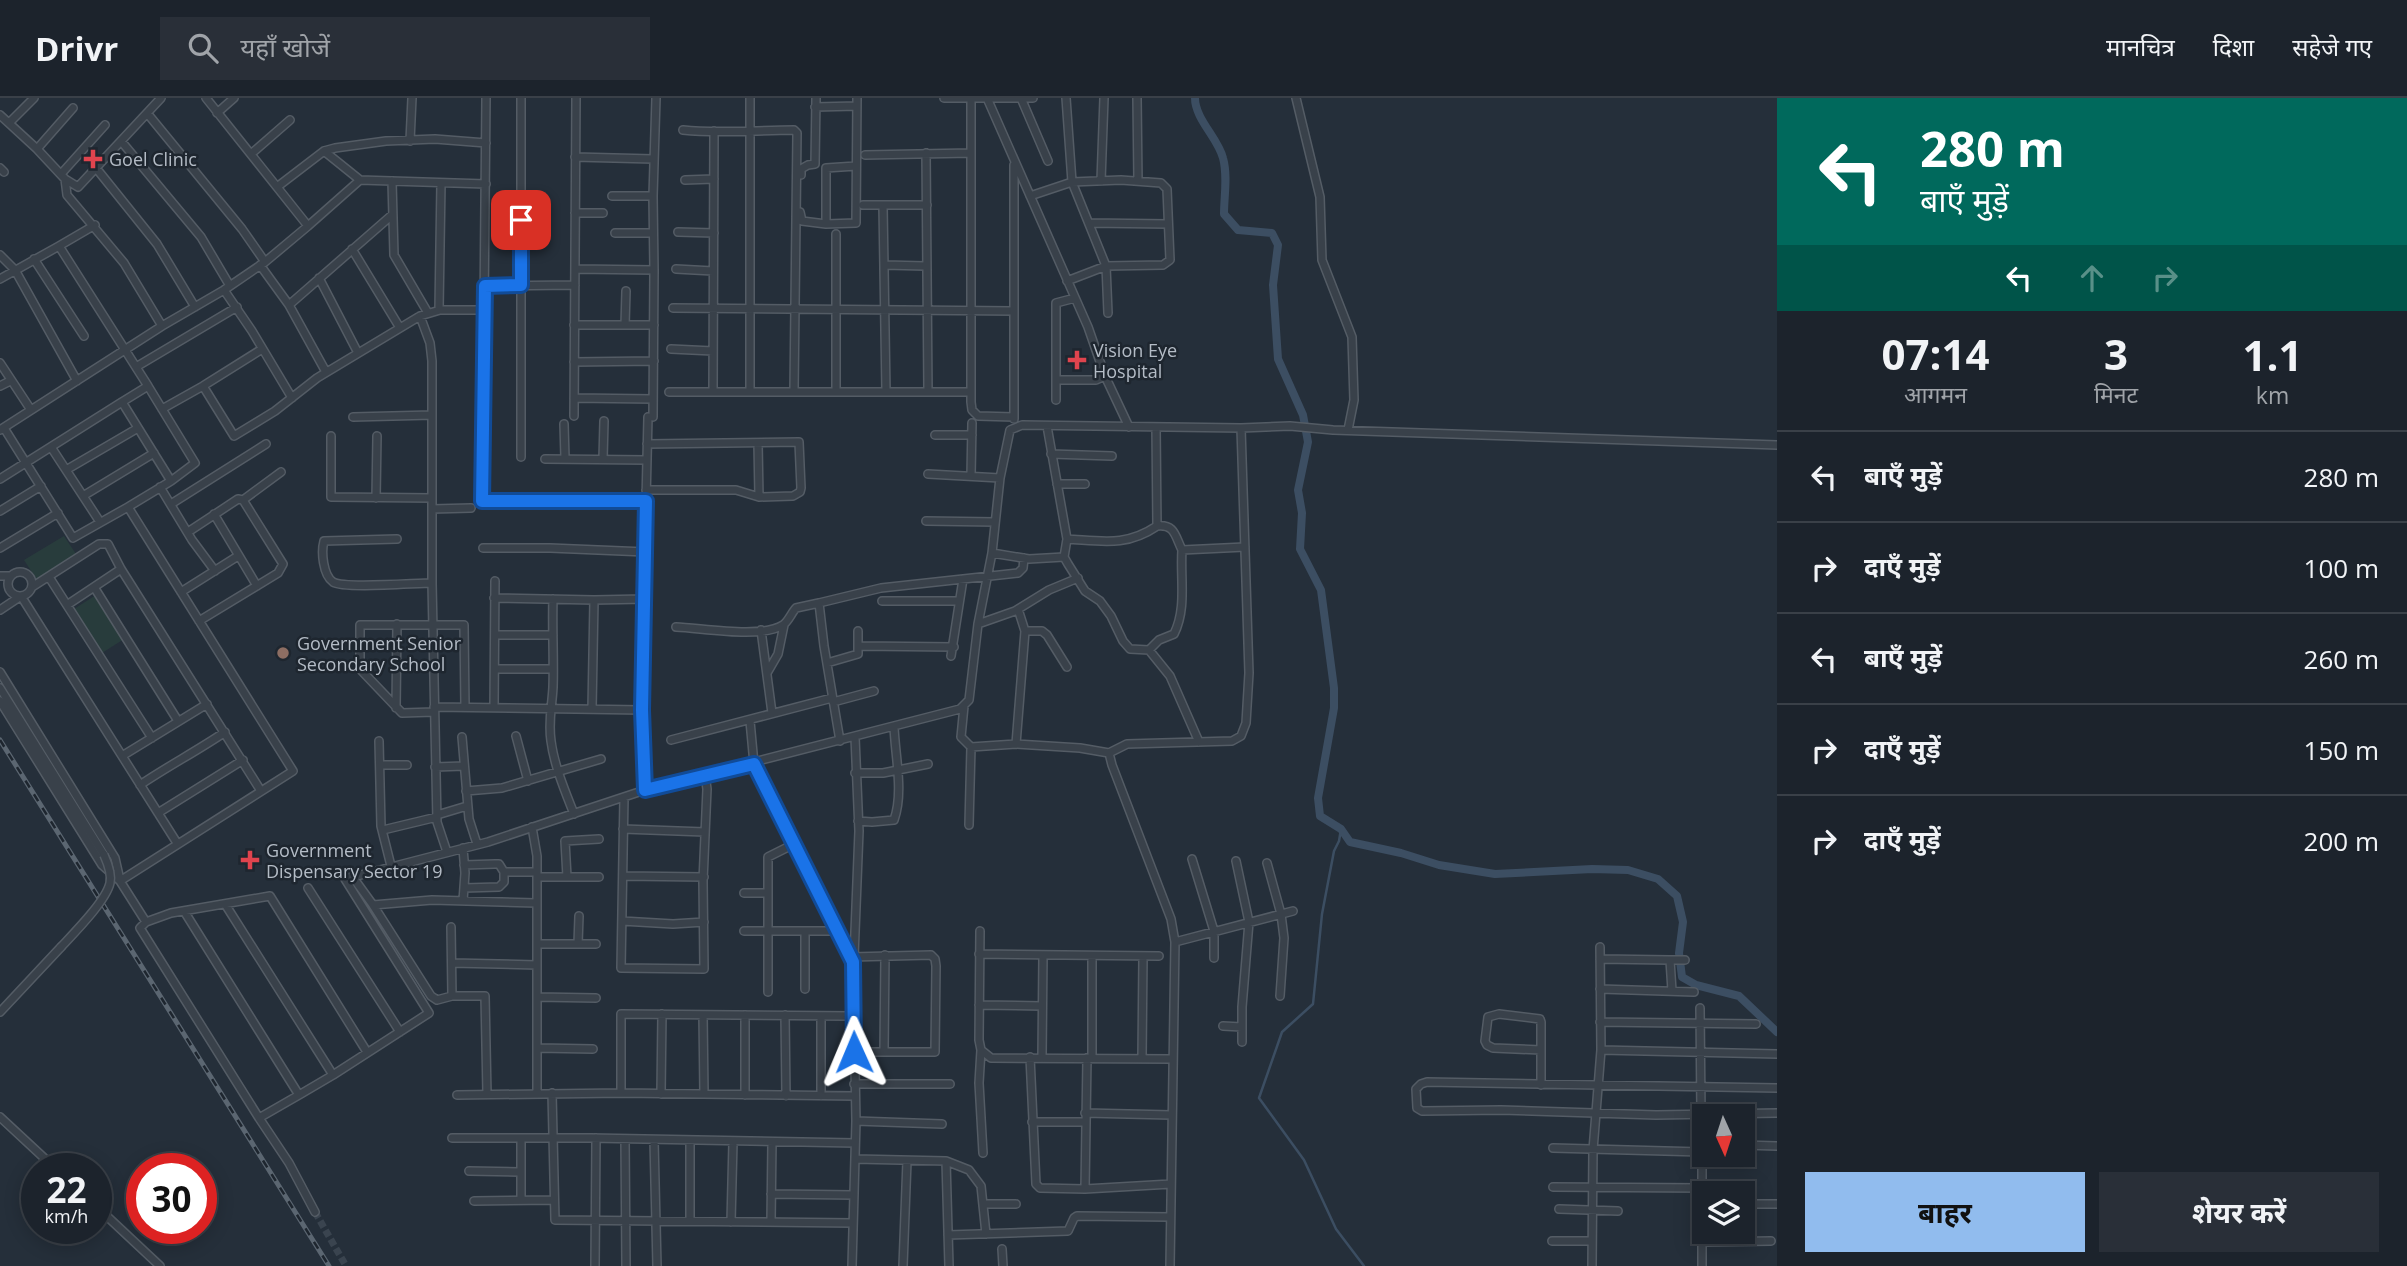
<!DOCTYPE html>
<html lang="hi">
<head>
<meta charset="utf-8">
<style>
	:root { --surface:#1c232c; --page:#292f38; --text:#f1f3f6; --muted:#a0a4a9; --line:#3a4048; --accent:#91bcee }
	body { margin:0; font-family:"Open Sans","Noto Sans Devanagari",sans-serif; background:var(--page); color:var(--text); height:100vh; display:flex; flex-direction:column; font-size:26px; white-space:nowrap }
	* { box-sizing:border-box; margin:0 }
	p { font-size:23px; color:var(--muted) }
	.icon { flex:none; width:38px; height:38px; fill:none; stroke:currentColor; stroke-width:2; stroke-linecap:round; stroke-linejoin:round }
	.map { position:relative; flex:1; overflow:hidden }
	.drawer { display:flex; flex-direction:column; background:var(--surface); width:630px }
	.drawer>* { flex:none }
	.banner { background:#00695c; color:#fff; overflow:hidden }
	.needle { width:46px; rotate:177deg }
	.tools { position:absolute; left:1692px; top:1006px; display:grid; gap:14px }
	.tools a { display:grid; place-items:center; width:63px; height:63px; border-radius:0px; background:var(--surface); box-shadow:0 4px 18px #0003,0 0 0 2px var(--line); font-size:35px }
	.speed { position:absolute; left:21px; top:1055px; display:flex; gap:14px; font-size:35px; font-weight:700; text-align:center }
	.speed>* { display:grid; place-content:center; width:91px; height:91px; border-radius:50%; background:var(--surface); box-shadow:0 4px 18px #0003,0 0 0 2px var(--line); line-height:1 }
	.speed small { font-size:18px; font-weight:400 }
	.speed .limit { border:10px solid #d22; background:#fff; color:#111 }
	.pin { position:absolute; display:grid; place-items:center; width:60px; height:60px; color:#fff; margin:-30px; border-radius:14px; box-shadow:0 4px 10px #0006 }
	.me { position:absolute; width:77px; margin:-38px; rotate:359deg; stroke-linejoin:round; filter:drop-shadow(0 0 5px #0008) }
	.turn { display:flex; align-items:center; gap:24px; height:147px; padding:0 28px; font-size:32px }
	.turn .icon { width:91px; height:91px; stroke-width:2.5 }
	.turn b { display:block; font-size:49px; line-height:60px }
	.lanes { display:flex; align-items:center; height:66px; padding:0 28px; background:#0003; justify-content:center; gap:35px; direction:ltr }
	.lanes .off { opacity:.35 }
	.eta { display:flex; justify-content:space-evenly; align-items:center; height:119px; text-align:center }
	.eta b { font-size:42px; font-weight:700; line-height:49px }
	.action { display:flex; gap:14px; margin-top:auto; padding:14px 28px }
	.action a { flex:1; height:80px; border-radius:0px; background:var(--accent); color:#111; font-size:28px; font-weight:700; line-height:80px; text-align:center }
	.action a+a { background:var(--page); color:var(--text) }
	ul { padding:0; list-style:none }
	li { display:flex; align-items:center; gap:21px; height:91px; padding:0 28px; border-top:2px solid var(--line) }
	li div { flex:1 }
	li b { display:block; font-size:26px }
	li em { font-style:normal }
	header { display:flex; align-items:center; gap:42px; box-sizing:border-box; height:98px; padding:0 35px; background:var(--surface); border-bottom:2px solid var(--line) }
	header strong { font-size:33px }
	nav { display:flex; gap:38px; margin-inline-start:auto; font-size:24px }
	.search { width:490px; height:63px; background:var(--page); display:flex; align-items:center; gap:18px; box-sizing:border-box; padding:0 24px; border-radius:0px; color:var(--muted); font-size:26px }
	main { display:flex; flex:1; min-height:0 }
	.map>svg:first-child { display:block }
	.green { fill:#283c3c }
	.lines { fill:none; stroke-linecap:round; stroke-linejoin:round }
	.stream { stroke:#3c4e62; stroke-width:2.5 }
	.canal { stroke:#3c4e62; stroke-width:8 }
	.minor-tunnel { stroke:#3a444f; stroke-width:7; stroke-dasharray:7 3.5; stroke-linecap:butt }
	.minor-casing { stroke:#545c65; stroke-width:10 }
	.minor { stroke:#39414a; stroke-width:7 }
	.rail-casing { stroke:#5b6671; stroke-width:5 }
	.rail { stroke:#1e262f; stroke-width:2.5; stroke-dasharray:8; stroke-linecap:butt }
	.minor-bridge-casing { stroke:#545c65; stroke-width:10; stroke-linecap:butt }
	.minor-bridge { stroke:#39414a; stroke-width:7 }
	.route-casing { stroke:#114b97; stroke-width:18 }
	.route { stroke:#1a73e8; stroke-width:12 }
	.health-dot { fill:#e0444e; stroke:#1e262f; stroke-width:2.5 }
	.education-dot { fill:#8d6e63; stroke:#1e262f; stroke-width:2.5 }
	.labels { text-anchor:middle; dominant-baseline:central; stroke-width:5; stroke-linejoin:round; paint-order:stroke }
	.poi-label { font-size:18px; fill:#b4bcc6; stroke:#1e262f; text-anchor:start }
</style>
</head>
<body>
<header>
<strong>Drivr</strong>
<div class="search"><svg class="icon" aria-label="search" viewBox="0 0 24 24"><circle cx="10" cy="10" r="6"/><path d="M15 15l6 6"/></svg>यहाँ खोजें</div>
<nav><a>मानचित्र</a><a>दिशा</a><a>सहेजे गए</a></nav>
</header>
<main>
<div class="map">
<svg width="1777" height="1168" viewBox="0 0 1777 1168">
	<rect width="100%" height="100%" fill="#252f3a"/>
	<path class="green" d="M64,438L76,456L37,482L24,462Z
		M96,497L124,541L102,555L74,511Z"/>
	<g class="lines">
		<path class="stream" d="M1341,731L1339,743L1334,753L1322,816L1313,906L1282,934L1259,1000L1304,1062L1336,1131L1364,1168"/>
		<path class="canal" d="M1195,0C1195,21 1218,40 1223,60C1228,78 1224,98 1224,116L1238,132L1272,135L1278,147L1273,187L1278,261L1303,317L1308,344L1298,392L1302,415L1300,451L1321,492L1334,590V610L1318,700L1320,718L1341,731L1350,744L1401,755L1439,767L1495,776L1592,771L1628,772L1658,781L1677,798L1683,824L1679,855L1682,879L1696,887L1739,898L1777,934"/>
		<path class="minor-tunnel" d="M315,1114L346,1168"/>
		<defs>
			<path id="minor" d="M206,0L308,128L265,164
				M521,0V359
				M944,0H1033
				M971,0V304L972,312L978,318L1014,319
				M987,0L1088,229L1105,278L1129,329
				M1021,0L1048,63
				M1066,0L1072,84L1121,82L1161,85L1167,91L1170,162L1163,167L1106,168L1067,183
				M1137,0L1138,83
				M1296,0L1320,99L1322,162L1352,239L1354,302L1348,332
				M815,9L857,8
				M147,15L242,131L265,164L224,192L162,228
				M217,15L234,0
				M0,17L37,51L65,81L78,89L161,0
				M9,25L34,0
				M683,32C720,36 757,32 794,32L797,35L794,294
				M121,43L201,139L230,188
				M410,43L412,0
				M37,51L73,10
				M324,53L360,82
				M926,55L928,294
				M251,56L290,22
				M865,57L971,55
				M575,59L653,61
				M0,70L4,74
				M96,70L157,146L195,209
				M61,76L105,27
				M801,77V71L808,67L815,66L816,0
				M685,82L714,81
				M392,83L394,157L428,215
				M1101,83L1104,0
				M277,89L324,53L335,50L386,43L435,41L486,45
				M612,98H653
				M1030,98L1072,84L1106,168L1108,215
				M863,107H927
				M883,108L886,294
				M800,114L802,123L826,126L856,125L857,0
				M575,115H603
				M1089,125L1168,126
				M826,126V70L856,68
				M308,128L360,82L486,86
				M678,134L714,135
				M615,135H653
				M59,148L95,127
				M352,151L400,230
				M0,157L15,172L77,283
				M34,161L84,238
				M260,167L289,207L326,274
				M885,167L925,168
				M575,171L654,172L653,98L656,0
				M676,171L713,173
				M319,180L358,255
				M0,181L59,148L148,288L122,304L171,383L128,409L293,673L120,783
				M485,188L575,187
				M224,192L252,233L292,300
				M289,207L392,117
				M673,210L1014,213
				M439,212L441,85
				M484,212L482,403H646L648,319
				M420,218L430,245L432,263V485L437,724L447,754
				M574,227H654
				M625,227L626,193
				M671,251L713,253
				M574,264L654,263
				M0,265L31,312
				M136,269L237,209
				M1056,282H1096L1105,278
				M0,288L10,283
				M148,288L195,365L171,383
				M203,288L234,338L275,313L317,280L420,218L440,212H484L486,0
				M669,294H971
				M713,294L714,33
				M750,294V0
				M836,294V136
				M574,300L653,301
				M1056,302V205L1075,200
				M162,311L203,288L262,251
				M574,318L576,0
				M353,319L432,317
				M653,319L654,172
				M1014,321V67
				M564,326L565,360
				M1047,328L1067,441C1102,443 1126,449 1157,428L1156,329
				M4,330L73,440L128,409
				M0,332L162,228L124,165L67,97L65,81
				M935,337H972
				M331,338V399L432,400
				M758,345L759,399
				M51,349L100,424
				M1051,356L1112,358
				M545,361L647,362
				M603,361L604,323
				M66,372L138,330
				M928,376L1000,380
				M971,378L972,325
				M0,381L122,304
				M1057,386H1085
				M160,389L192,442L215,473
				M646,392H736L759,399L793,398L800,394L801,390L799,344L647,346
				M83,398L154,355
				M376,400L377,338
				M171,406L266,346
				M432,411L471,410
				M0,413L41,388
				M214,416L257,488
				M926,423L995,424
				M1157,428C1175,426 1175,438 1182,452L1245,449
				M188,434L238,401L243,402L281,374
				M397,441L324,443C321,454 323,477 333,484C344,491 415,485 432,485
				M1067,441L1064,459L1068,466L1085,493L1100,503L1111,518L1123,543L1130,551L1149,552L1159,542L1174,536C1187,510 1180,480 1182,452
				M0,450L58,415
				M483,450H550L646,454
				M992,455L1029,461L1064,459
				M8 486a12 12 0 1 1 24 0a12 12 0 1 1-24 0Z
				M0,478H11
				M49,479L152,640
				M32,489L99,446H108L121,471L261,693
				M94,489L178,623
				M181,494L238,458
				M494,500L594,502L645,501
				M553,501C552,531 554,560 553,589C552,609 548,623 551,643C554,667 565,693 574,716
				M882,503H959
				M67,507L121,471
				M1018,511L1025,533H1042L1047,537L1067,569
				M0,512L21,498L177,745
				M199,523L278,475L283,466L243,402
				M978,526L1015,513L1049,492L1078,480
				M676,529C703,530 760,541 783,527C788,524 792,514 796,510L819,505
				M761,532L772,615
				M495,537H553
				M859,548L954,549
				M1149,552L1170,578L1199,644
				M951,558L963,481
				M827,565L858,556V533
				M495,571H553
				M0,574L115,760L120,782
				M767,575L778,556L784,527
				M0,590L104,757
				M0,603L102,767L120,783L146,824L171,815L270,798L367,954
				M833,604L874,593
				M964,608L961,639L971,649L1016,646L1080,650L1109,655
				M434,609L642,612
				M396,610L397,526
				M494,610L495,483
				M592,611L594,502
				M434,614L402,615L360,571V527H464L465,609
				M750,623L754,666L853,864L856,1023L852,1168
				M516,638L528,683
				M462,639L469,721L477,746
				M671,642L832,600
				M379,643L381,728L391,768
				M840,643L824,548L819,505L881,490L1018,475L1023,470L1024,460
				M1016,646L1025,533
				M122,658L207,606
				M381,667H407
				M435,669L464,668
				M855,675H883L928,666
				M140,687C168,668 197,653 225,634
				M645,692L642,612L646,403
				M466,693L502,690L601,661
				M624,699L621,870L704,871L703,783L707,691L705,677
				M158,715L243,662
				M437,717L467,708
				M858,723L872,724L894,722C904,694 895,658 894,628
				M969,727L971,649
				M532,729L537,758V995
				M623,731L705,734
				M383,732L437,719
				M463,750L465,775L463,803
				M1192,761L1214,833V860
				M1236,763L1249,824L1242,909V944
				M1267,765L1281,816L1284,840L1280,898
				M504,774H537
				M352,778L373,807L431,898L437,902L452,898H485L487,996
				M623,778L704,779
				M537,779H599
				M567,779L565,743L599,741
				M308,790L400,934
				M464,790L499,789L504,784V774L499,766H495L464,767
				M744,795H767
				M225,806L333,977L429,915L345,781L488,744L645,692L960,611L969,602L978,526L992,455L1000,380L1010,332L1022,327L1241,330L1290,328L1333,332L1777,347
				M373,807L432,802L536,805
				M184,813L299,997L333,977
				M622,823L673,826L704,824
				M146,824L140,830L259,1020L299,997
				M451,829L452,898
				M744,833H838
				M980,833L979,942L981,952L991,960L1172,961
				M1175,844L1293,813
				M537,846H596
				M578,846L579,818
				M979,856L1159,858
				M1092,858V960
				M851,859L931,857L935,861L936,868L935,954H854
				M854,859L859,733L855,639
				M1600,861L1670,862L1672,893
				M1670,862H1685
				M452,865L537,867
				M805,891V833
				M1600,891L1694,894
				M768,894V759L794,746
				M537,899L596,900
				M979,907L1042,908
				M1700,910L1701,1015
				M0,914L61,849
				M703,917L704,996
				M785,917L786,998
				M853,918L621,916V995L855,998
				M1600,924L1756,926
				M1223,928L1242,929
				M538,950L593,951
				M981,952L979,985L983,1055
				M1541,952L1493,950L1487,947L1485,943L1488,919L1499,916L1540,921L1541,924V987
				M1601,952L1777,956
				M884,954L885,857
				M1030,959L1036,1086L1040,1090L1085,1091L1171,1086
				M1042,959L1043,857
				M1142,960L1143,859
				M854,986H950
				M1777,990L1427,984L1421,986L1416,991L1417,1010L1422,1013L1501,1012L1656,1017L1777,1015
				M552,995L555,1122L853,1125
				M661,996L662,916
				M457,997L621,995
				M745,997V917
				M821,998V918
				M1085,1015L1171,1017
				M0,1019L56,1071
				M259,1020L289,1065L315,1114
				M856,1023L942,1026
				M1032,1024H1085
				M1702,1024V1046
				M452,1040H591L855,1045
				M625,1041L626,1168
				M654,1042L657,1168
				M690,1043V1123
				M1743,1047L1777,1048
				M1553,1050L1702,1054
				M855,1061L946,1063L969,1072L981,1088L986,1136
				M946,1063L949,1168
				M469,1073L519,1074
				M1553,1089L1702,1090
				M1085,1091L1087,960
				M771,1096L854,1097
				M521,1102V1040
				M474,1103L554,1102
				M983,1106H1016
				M1743,1106H1777
				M96,1108L160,1168
				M1559,1111L1618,1113
				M731,1124L733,1044
				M771,1124L772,1044
				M948,1137L1068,1133L1074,1120L1077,1118L1170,1119
				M1552,1143H1592
				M1702,1144L1771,1143
				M1002,1151L1003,1168
				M595,1168L596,1040
				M903,1168L907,1063
				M1170,1168L1175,844L1171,821L1112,667L1109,655L1127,646L1232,643L1241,638L1246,625L1249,575L1241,330
				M1592,1168L1593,1052L1601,952L1600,849
				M1702,1168V1046H1704"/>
		</defs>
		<use href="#minor" class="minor-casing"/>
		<use href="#minor" class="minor"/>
		<defs>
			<path id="rail" d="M0,642L329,1168"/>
		</defs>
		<use href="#rail" class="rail-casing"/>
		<use href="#rail" class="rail"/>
		<defs>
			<path id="minor-bridge" d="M61,849C74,835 106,803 110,785C112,776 108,766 104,757"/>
		</defs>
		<use href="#minor-bridge" class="minor-bridge-casing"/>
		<use href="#minor-bridge" class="minor-bridge"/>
	</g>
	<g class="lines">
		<defs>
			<path id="route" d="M521,122V187L485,188L482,403H646L642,612L645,692L754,666L853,864L854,954"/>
		</defs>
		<use href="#route" class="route-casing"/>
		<use href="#route" class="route"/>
	</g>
	<g class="health-dot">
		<path d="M89.5 50.5h7v7h7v7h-7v7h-7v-7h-7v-7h7z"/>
		<path d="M1073.5 251.5h7v7h7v7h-7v7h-7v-7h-7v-7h7z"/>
		<path d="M246.5 751.5h7v7h7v7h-7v7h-7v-7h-7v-7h7z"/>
	</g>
	<circle class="education-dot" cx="283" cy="555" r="7"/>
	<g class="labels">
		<g class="poi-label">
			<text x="109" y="61">Goel Clinic</text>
			<text x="1093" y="252">Vision Eye<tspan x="1093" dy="21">Hospital</tspan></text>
			<text x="297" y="545">Government Senior<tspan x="297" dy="21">Secondary School</tspan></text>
			<text x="266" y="752">Government<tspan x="266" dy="21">Dispensary Sector 19</tspan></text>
		</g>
	</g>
</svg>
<div class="tools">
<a><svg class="needle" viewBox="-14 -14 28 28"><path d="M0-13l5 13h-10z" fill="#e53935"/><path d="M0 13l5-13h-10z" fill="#a0a4a9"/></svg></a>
<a><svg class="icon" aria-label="layers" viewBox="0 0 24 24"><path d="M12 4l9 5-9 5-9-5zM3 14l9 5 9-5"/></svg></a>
</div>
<div class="speed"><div>22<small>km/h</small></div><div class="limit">30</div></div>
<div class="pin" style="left:521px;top:122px;background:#d93025"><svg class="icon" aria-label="arrive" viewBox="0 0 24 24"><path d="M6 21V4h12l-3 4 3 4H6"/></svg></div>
<svg class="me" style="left:854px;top:954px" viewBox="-20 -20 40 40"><path d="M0-17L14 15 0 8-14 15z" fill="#1a73e8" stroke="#fff" stroke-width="4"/></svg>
</div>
<section class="drawer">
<div class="banner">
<div class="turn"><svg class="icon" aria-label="left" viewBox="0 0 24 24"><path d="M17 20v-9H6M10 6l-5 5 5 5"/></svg><div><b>280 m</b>बाएँ मुड़ें</div></div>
<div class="lanes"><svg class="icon" aria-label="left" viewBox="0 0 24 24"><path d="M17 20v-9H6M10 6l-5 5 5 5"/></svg><svg class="icon off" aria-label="ahead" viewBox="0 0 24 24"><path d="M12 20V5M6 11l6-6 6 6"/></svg><svg class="icon off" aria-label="right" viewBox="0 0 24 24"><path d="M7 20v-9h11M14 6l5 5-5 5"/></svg></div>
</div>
<div class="eta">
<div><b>07:14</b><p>आगमन</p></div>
<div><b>3</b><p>मिनट</p></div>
<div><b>1.1</b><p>km</p></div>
</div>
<ul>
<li><svg class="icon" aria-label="left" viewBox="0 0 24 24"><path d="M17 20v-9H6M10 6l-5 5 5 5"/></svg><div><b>बाएँ मुड़ें</b></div><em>280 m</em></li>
<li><svg class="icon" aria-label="right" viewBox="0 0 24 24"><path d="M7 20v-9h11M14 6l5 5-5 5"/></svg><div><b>दाएँ मुड़ें</b></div><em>100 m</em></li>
<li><svg class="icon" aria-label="left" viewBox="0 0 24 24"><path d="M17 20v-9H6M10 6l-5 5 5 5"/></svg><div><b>बाएँ मुड़ें</b></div><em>260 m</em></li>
<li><svg class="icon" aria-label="right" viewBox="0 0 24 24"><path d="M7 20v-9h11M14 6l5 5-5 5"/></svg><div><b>दाएँ मुड़ें</b></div><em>150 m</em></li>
<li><svg class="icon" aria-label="right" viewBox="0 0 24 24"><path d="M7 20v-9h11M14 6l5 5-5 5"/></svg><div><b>दाएँ मुड़ें</b></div><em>200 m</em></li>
</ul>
<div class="action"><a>बाहर</a><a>शेयर करें</a></div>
</section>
</main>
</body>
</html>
